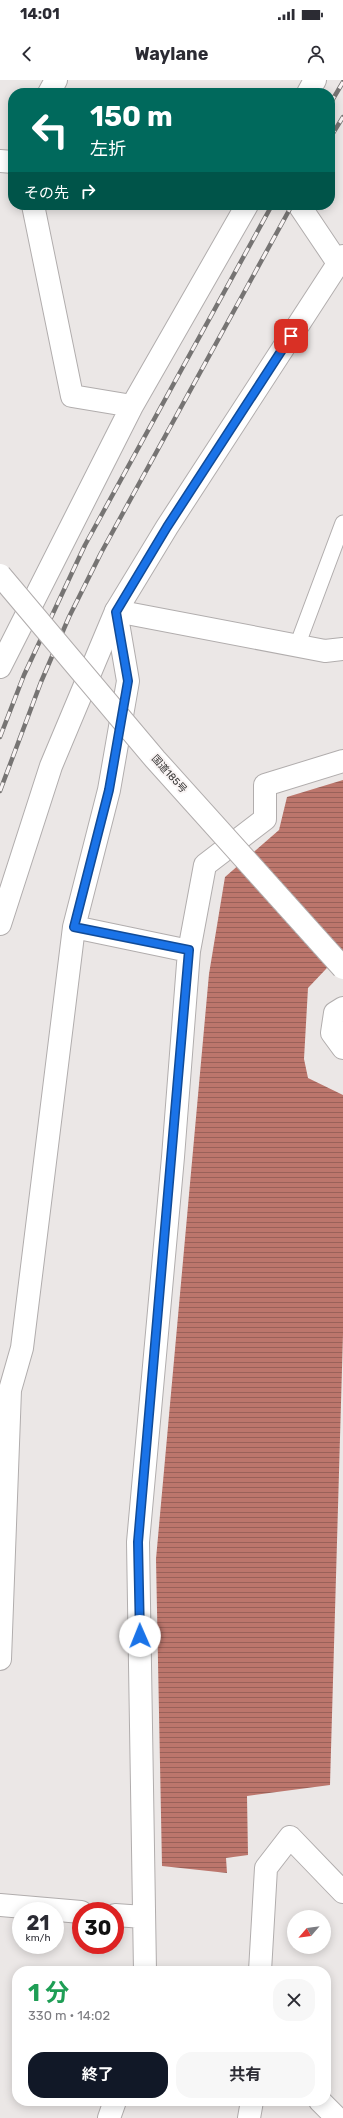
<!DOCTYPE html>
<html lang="ja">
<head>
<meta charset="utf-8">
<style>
	:root { --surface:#fff; --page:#f7f7f7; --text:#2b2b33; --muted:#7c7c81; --accent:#111827 }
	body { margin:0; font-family:Rubik,"Noto Sans JP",sans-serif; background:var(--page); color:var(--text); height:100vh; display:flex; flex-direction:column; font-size:15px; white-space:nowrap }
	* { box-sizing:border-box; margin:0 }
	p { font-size:13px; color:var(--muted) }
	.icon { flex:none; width:22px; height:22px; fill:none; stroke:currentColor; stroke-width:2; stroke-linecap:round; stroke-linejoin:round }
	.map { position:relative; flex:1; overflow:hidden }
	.drawer { position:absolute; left:12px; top:1886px; width:319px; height:140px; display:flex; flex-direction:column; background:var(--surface); border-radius:16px; box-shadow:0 2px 10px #0003 }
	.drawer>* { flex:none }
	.top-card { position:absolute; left:8px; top:8px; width:327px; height:122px; border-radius:16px; box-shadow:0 2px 10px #0003; background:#00695c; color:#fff; overflow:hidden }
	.needle { width:26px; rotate:242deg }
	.buttons { position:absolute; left:287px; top:1830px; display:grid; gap:8px }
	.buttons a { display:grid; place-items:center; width:44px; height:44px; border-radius:50%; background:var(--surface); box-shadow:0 2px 10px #0003; font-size:20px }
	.speed { position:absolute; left:12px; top:1822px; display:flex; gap:8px; font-size:20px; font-weight:700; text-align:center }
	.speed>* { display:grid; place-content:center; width:52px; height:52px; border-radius:50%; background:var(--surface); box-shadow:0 2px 10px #0003; line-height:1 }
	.speed small { font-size:10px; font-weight:400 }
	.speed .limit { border:6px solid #d22; background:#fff; color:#111 }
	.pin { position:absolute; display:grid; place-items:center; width:34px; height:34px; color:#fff; margin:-17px; border-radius:8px; box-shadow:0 2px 6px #0006 }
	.me { position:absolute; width:44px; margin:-22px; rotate:359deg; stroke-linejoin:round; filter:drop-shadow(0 0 3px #0008) }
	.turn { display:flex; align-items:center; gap:14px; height:84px; padding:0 16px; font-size:18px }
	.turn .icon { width:52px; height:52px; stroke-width:2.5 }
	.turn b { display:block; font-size:28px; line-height:34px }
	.then { display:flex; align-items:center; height:38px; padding:0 16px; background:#0003; gap:8px; font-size:15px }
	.round { display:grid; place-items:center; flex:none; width:42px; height:42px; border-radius:16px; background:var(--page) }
	.summary { display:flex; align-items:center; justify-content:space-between; height:68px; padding:0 16px }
	h1 { font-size:24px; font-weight:700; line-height:30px; color:#1e9e55 }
	.cta { display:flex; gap:8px; margin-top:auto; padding:8px 16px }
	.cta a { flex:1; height:46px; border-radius:16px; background:var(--accent); color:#fff; font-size:16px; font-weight:700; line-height:46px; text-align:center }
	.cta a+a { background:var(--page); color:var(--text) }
	.status { display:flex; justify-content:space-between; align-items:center; height:28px; padding:0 20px; background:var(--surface); direction:ltr }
	.status svg { height:11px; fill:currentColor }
	header { display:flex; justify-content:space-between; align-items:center; height:52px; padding:0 16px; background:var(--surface); font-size:18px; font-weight:700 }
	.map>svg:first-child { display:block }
	.water { fill:url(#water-rules) }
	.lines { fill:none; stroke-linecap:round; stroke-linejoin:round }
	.lane-casing { stroke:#b1adad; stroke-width:17 }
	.street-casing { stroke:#b1adad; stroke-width:24 }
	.secondary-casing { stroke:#b1adad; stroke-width:24 }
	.lane { stroke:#fff; stroke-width:15 }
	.street { stroke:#fff; stroke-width:22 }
	.secondary { stroke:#fff; stroke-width:22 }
	.rail-casing { stroke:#767473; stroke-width:4.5 }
	.rail { stroke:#f9f4f4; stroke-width:3; stroke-dasharray:9; stroke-linecap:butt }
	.highway-bridge-casing { stroke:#b1adad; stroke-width:24; stroke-linecap:butt }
	.highway-bridge { stroke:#fff; stroke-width:22 }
	.route-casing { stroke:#114b97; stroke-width:10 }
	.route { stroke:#1a73e8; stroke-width:7 }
	.labels { text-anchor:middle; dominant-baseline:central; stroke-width:4; stroke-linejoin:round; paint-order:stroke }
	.street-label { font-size:10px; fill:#323130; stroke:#f9f4f4 }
</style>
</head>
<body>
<div class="status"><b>14:01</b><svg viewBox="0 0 49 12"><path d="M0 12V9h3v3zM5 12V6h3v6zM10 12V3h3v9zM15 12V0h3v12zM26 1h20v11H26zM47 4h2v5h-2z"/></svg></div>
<header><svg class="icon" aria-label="back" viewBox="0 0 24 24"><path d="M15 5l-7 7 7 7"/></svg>Waylane<svg class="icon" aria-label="person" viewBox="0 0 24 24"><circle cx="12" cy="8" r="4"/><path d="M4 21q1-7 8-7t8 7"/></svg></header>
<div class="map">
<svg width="343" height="2038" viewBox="0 0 343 2038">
	<defs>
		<pattern id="water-rules" width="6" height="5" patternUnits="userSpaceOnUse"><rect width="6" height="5" fill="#bc766c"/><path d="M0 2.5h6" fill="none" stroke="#996159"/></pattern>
	</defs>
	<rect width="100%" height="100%" fill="#ebe7e6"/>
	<path class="water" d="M343,700V871L308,908L304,979L308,998L343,1015V1254L330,1705L247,1716L248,1775L226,1778L227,1793L162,1786L156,1479L209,894L225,797L279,750L287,717Z"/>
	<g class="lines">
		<defs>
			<path id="lane" d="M297,566L343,443"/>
			<path id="street" d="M49,13L56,0
				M308,13L315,0
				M0,81L13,82
				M33,125L72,316L132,326
				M299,125L338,183
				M0,587L132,326L247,125
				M74,847L189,871
				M343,928L335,933L332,953L343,968
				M0,1579L10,1310L22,1268L74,847L109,710L128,601L116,531
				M0,1825L81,1832
				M115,1835L144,1837
				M145,1891L138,1462L173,1077L189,871L205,785L265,739V705L343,681
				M260,1891L266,1788L290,1757L343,1812
				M320,2021L337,2038
				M109,2038L115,2021
				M249,2038L252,2021"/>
			<path id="secondary" d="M116,531L325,571L343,569
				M0,844L51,686L116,531L167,447L343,176"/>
		</defs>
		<use href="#lane" class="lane-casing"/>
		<use href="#street" class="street-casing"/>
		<use href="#secondary" class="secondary-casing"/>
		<use href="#lane" class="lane"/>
		<use href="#street" class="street"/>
		<use href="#secondary" class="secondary"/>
		<defs>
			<path id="rail" d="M330,24L343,2
				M330,58L343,37
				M0,657L24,595L85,465L272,125
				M0,711L41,602L69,537L101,473L292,125"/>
		</defs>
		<use href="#rail" class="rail-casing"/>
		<use href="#rail" class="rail"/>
		<defs>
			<path id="highway-bridge" d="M0,495L155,679L343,888"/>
		</defs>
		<use href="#highway-bridge" class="highway-bridge-casing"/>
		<use href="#highway-bridge" class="highway-bridge"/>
	</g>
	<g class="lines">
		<defs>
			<path id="route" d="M140,1556L138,1462L189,870L74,847L109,710L128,601L116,532L167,447L291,256"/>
		</defs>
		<use href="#route" class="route-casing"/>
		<use href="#route" class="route"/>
	</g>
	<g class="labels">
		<g class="street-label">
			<text transform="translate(169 694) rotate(48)">国道185号</text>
		</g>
	</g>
</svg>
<div class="buttons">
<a><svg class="needle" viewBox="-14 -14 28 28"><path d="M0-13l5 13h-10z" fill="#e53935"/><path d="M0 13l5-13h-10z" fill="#7c7c81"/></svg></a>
</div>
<div class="speed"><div>21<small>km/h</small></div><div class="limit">30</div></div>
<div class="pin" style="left:291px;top:256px;background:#d93025"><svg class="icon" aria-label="arrive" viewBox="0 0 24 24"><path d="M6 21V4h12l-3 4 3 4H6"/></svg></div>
<svg class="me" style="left:140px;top:1556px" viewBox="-20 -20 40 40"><circle r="19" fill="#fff"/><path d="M0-13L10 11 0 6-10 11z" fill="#1a73e8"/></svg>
<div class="top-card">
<div class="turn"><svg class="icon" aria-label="left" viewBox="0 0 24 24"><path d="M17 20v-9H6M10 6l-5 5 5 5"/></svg><div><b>150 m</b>左折</div></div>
<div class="then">その先<svg class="icon" aria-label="right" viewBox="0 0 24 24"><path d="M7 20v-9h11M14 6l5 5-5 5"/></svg></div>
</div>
<section class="drawer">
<div class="summary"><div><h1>1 分</h1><p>330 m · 14:02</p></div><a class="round"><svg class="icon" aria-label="close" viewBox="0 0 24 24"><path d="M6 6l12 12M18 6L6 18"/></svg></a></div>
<div class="cta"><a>終了</a><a>共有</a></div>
</section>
</div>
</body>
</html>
